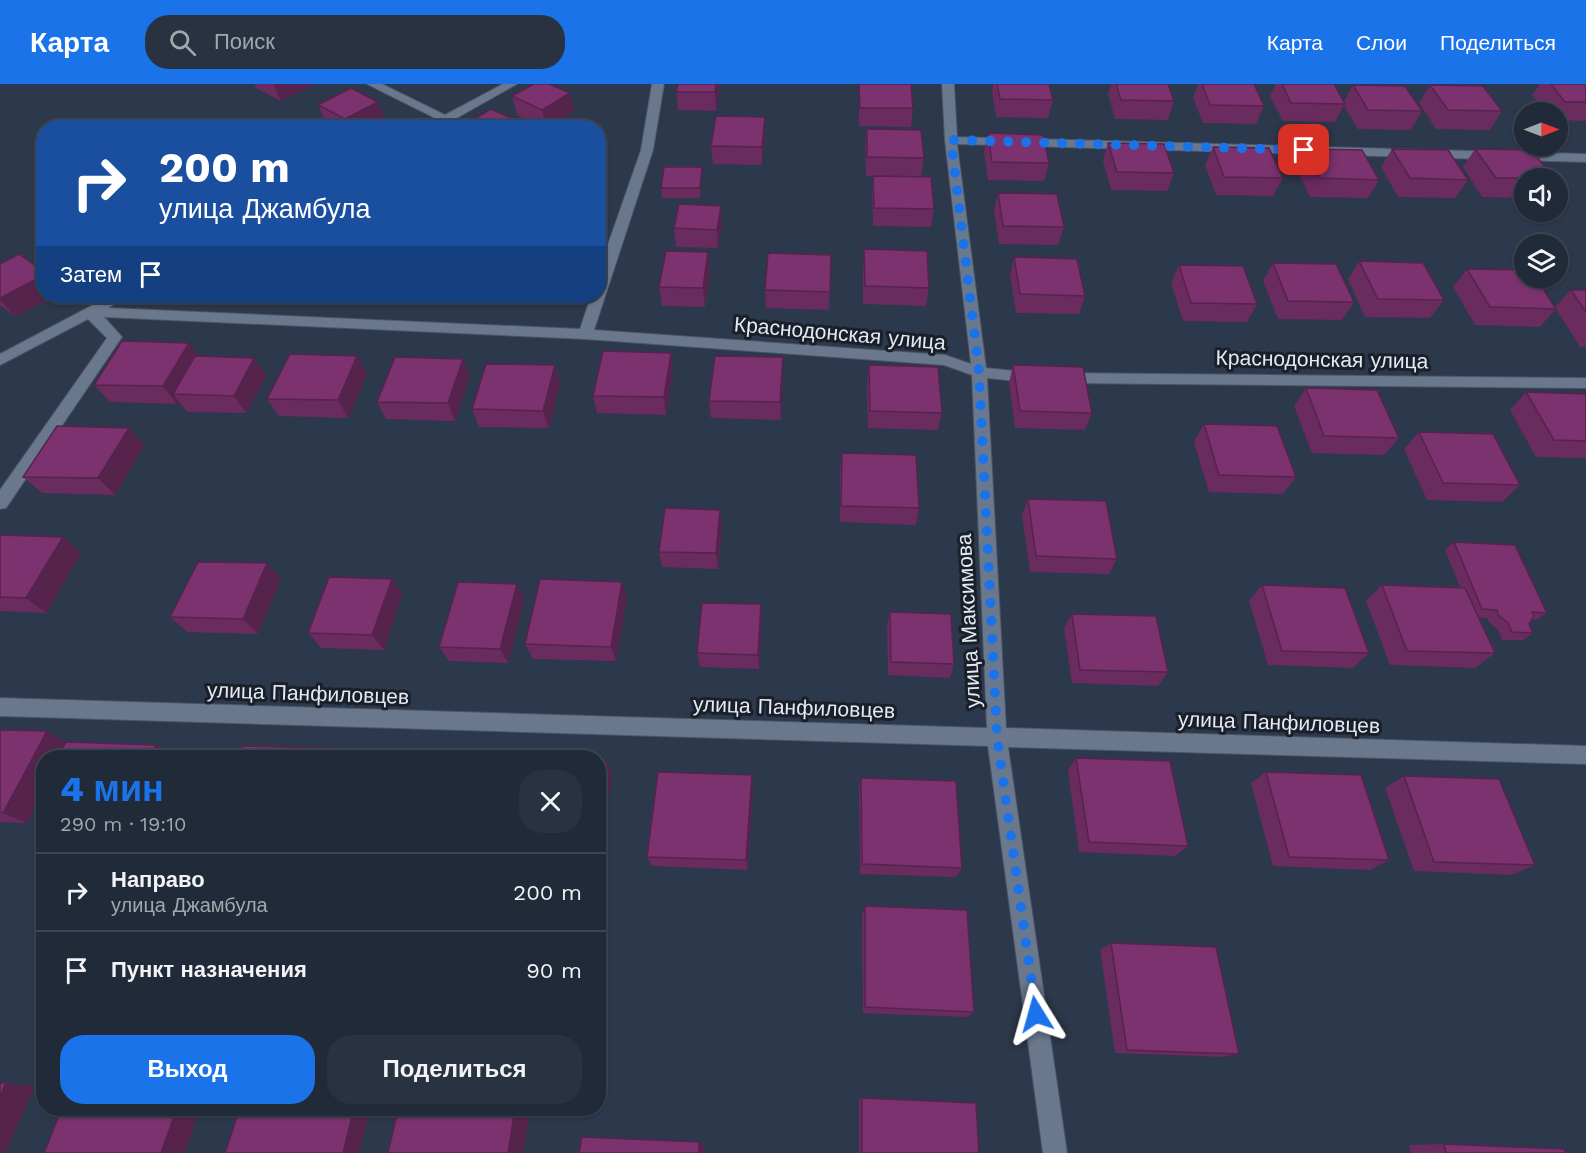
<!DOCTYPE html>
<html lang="ru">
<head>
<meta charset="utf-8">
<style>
	:root { --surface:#212a38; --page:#293240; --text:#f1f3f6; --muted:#a2a7ae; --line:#3e4653; --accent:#1a73e8 }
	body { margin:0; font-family:"Work Sans",sans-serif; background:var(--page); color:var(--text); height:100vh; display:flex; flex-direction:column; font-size:22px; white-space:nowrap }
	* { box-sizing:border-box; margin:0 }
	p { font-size:20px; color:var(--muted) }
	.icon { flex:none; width:33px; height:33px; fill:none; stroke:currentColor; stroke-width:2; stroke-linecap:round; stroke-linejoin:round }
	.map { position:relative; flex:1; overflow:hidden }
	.sheet { position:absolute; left:36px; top:666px; width:570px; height:366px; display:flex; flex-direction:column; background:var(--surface); border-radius:24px; box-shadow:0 2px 4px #0004,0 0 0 2px var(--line) }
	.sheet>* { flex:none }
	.hud { position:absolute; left:36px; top:36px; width:570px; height:183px; border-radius:24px; box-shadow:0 2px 4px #0004,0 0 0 2px var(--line); background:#1a4fa0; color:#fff; overflow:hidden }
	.needle { width:39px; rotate:90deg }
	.tools { position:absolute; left:1514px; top:18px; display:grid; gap:12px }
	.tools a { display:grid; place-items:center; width:54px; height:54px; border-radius:50%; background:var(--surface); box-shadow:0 2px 4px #0004,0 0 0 2px var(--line); font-size:30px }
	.pin { position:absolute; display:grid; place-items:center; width:51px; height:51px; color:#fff; margin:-26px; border-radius:12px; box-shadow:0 3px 9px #0006 }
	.me { position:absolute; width:66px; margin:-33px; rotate:352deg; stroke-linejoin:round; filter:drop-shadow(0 0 4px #0008) }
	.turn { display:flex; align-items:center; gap:21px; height:126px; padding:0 24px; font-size:27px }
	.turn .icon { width:78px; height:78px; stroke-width:2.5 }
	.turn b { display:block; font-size:42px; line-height:51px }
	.then { display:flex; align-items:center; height:57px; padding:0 24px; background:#0003; gap:12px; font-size:22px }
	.round { display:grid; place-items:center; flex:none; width:63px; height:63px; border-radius:24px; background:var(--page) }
	.head { display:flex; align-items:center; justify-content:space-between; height:102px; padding:0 24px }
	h1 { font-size:36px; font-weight:800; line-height:45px; color:var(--accent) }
	.cta { display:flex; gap:12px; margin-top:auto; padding:12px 24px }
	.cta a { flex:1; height:69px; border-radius:24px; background:var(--accent); color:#fff; font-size:24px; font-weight:800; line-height:69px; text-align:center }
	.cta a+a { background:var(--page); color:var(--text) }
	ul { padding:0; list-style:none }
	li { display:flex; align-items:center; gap:18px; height:78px; padding:0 24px; border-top:2px solid var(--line) }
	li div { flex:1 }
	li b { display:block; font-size:22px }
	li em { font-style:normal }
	header { display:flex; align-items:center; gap:36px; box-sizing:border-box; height:84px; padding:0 30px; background:var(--accent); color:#fff }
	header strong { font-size:28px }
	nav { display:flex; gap:33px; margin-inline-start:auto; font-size:21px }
	.search { width:420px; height:54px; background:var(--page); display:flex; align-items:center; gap:15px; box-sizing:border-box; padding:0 21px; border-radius:24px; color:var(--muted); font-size:22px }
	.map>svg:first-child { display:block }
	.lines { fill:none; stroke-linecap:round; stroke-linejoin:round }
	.minor-casing { stroke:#4a5464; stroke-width:2 }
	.minor { fill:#6a788d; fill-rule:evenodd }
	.wall { fill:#6a2b5f }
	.shaded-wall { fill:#56234d }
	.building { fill:#7b326e; stroke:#56234d; stroke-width:1.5 }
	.route { stroke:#1a73e8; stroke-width:10; stroke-dasharray:0 18 }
	.labels { text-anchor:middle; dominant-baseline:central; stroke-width:6; stroke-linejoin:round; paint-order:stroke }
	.street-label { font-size:21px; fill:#e2eaf6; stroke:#1a1f28 }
</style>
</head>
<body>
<header>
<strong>Карта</strong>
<div class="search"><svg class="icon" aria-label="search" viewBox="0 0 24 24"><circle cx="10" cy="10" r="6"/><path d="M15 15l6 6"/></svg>Поиск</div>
<nav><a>Карта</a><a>Слои</a><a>Поделиться</a></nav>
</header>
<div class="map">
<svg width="1586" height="1069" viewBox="0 0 1586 1069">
	<rect width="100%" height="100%" fill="#2c384b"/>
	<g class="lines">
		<defs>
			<path id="minor" d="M367,0H382L445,31L503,0H517L439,44H424L437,35Z
				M652,0H664L653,66L594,246L945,271L971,280L945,56L942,0H954L957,53L1586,70V78L957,60L986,284L1035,289L1042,294L1035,299L987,294L1006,644L1586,662V680L1008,663L1067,1069H1043L988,662L0,632V614L987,644L972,291L944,281L585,255L104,233L122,253L6,424L0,425V406L107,254L88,235L0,281V270L110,212H127L108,224L580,245L591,212H598V189L641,66Z
				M1062,289L1586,294V304L1062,299L1055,294Z"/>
		</defs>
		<use href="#minor" class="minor-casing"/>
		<use href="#minor" class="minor"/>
	</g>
	<path class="wall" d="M254,0H313V1L281,17L256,4Z
		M859,0L913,24L911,43L859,42Z
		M993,0H1049L1053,16L1048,34L996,33L992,8Z
		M1111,0H1168L1174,17L1168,36L1115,35L1108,10Z
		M1198,0H1254L1264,22L1256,40L1203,39L1193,14Z
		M1276,0H1334L1344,18L1353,1L1422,27L1411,46L1358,45L1344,21L1335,38L1283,37L1270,12Z
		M1540,0H1586V37L1557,36V28H1546L1532,11Z
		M1430,1L1502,27L1490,46L1436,45L1419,19Z
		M719,7L716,27L678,26L676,8Z
		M570,9L574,27L548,44H544L517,31L512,12Z
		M318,21L385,36L371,44H335L326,39Z
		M867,45L924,74L921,93L866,92L865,63Z
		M988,49L1049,79L1044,97L988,96L984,68Z
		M765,52L762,81L713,80L711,62Z
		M1108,59L1174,89L1167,107L1111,106L1103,77Z
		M1213,63L1283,94L1273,112L1216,111L1205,81Z
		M1305,65L1379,96L1368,114L1310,113L1296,83Z
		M1392,65L1468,96L1455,114L1398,113L1381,83Z
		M1475,65L1524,94V114L1482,113L1463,83Z
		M702,92L700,114H662L661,104Z
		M873,92L934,125L931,143L873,142L872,111Z
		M998,109L1064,143L1058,161L999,160L994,127Z
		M722,140L718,164L676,163L674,144Z
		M864,165L929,204L926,222L863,220V184Z
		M708,168L710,186L705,223L662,222L659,203Z
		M831,171L829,226L766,224L765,206Z
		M1014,173L1085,212L1079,230L1016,229L1010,191Z
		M1359,177L1444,216L1430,234L1365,233L1348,195Z
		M1273,179L1354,218L1342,236L1278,235L1263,197Z
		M0,180L15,233L0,221Z
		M1179,181L1257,220L1247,238L1183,237L1171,199Z
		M1467,185L1555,223L1571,206H1586V263H1580L1556,225L1540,243L1475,241L1453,203Z
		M671,269L673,287L666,331L597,329L593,312Z
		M357,272L367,290L348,334L279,332L267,315Z
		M199,273L254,274L266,292L246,329L187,328L179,318L177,320L110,318L94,301Z
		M783,273V291L781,336L711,334L709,317Z
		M555,281L560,299L549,344L479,343L472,325Z
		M869,281L942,329L938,346L868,344L867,299Z
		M1013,281L1092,329L1085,346L1015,344L1009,299Z
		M470,292L455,337L386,335L377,318Z
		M1306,304L1399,354L1384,371L1312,369L1294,322Z
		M1526,308L1586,310V374L1536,373L1510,326Z
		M1204,340L1296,393L1283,410L1209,408L1194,358Z
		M1419,348L1520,401L1502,418L1427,416L1404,365Z
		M144,361L115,411L42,409L23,393Z
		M842,369L919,424L916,441L840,438V386Z
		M1028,415L1117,475L1109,490L1030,488L1022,431Z
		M720,426L722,442L718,485L662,483L659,468Z
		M0,451L63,453L81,469L46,529L0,527Z
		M1454,458L1547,529L1536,536H1532L1529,540L1533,549L1523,556H1502L1498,546L1489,538L1487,534L1478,533L1495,569L1475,584L1390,581L1366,517L1382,501L1460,503L1445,466Z
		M281,495L258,550L187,548L170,533Z
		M392,495L402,510L384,566L321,564L308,549Z
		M1262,501L1369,569L1353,584L1268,581L1249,517Z
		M627,513L616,577L533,575L525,560Z
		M524,515L508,579L449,577L439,563Z
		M761,520L762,535L759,585L700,583L697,569Z
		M890,528L954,580L950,594L888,591L887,543Z
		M1072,530L1168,588L1158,602L1072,599L1064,544Z
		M0,646L47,647L65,658L175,673L44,674V727L35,724L27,739L0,738Z
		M1076,674L1188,762L1175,772L1079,768L1068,686Z
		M1266,688L1389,776L1370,786L1273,782L1251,699Z
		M1404,692L1535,781L1512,791L1414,787L1385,704Z
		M861,694L962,784L956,793L860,790L859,706Z
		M753,702L748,786L652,782L647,773Z
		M865,822L974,928L968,933L863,929L862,830Z
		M1111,859L1239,970L1223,973L1115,969L1100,866Z
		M862,1014L979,1069H859V1016Z
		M1444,1060L1565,1069H1411L1409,1061Z"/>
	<path class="shaded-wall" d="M273,0H313V1L281,17Z
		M716,0H719V7L716,27L715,8Z
		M570,9L574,27L548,44H546L542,26Z
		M378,18L385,36L371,44H349L345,35Z
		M765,33V52L762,81V63Z
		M522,39L523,44H515Z
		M702,83V92L700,114V104Z
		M721,122L722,140L718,164L717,146Z
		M708,168L710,186L705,223L703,204Z
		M44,191V212H54L15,233L0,216V214Z
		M189,259L202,277L173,310L179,318L177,320L163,302Z
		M671,269L673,287L666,331L664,313Z
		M357,272L367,290L348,334L338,316Z
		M783,273V291L781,336L780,318Z
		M254,274L266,292L246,329L234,312Z
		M463,275L470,292L455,337L448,319Z
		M555,281L560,299L549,344L543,327Z
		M129,344L144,361L115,411L98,394Z
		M720,426L722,442L718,485L716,469Z
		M63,453L81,469L46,529L26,514Z
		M267,479L281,495L258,550L243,535Z
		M392,495L402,510L384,566L372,551Z
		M622,498L627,513L616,577L611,563Z
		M517,500L524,515L508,579L500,565Z
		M761,520L762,535L759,585L758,571Z
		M47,647L68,660L61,674H44V708L32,722L35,724L27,739L3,729Z
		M156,661L175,673V674H150Z
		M334,664L345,674H331Z
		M607,678L612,690L600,772L598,770V731Z
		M752,691L753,702L748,786L746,776Z
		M6,999L35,1002L5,1069H0V1013Z
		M177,1024H200L185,1069H161Z
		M354,1024H371L359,1069H343Z
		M514,1031L529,1033L523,1069H508Z
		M699,1058L704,1059V1069H699Z"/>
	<path class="building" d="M534,0H549L570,9L542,26L512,12Z
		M678,0H716L715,8H676Z
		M859,0H911L913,24H860Z
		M997,0H1049L1053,16L1000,15Z
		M1116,0H1168L1174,17L1121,16Z
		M1202,0H1254L1264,22L1210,21Z
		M1282,0H1334L1345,20L1291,19Z
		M1551,0H1586V18H1565Z
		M1353,1L1405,2L1422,27L1368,26Z
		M1430,1L1483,2L1502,27L1448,26Z
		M351,4L378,18L345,35L318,21Z
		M491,25L522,39L515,44L461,43Z
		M716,32L765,33L762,63L711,62Z
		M269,40L276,44H261Z
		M867,45L921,46L924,74L867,73Z
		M988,49L1043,51L1049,79L992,78Z
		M1108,59L1164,60L1174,89L1117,88Z
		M1213,63L1269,64L1283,94L1224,93Z
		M1305,65L1362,66L1379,96L1320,94Z
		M1392,65L1448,66L1468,96L1410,94Z
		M1475,65L1532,66L1553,94H1496Z
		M664,83H702L700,104H661Z
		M873,92L931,93L934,125L874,124Z
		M998,109L1057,110L1064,143L1003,142Z
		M679,120L721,122L717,146L674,144Z
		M864,165L927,167L929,204L865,202Z
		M666,167L708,168L703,204L659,203Z
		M768,169L831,171L830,208L765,206Z
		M19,170L44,188V191L0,214V180Z
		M1014,173L1077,175L1085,212L1020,210Z
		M1359,177L1423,179L1444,216L1378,215Z
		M1273,179L1336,180L1354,218L1288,217Z
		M1179,181L1243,182L1257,220L1191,219Z
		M1467,185L1524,186V194H1536L1556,225L1490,223Z
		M1571,206H1586V228Z
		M122,257L189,259L163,302L94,301Z
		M603,267L671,269L664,313L593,312Z
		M290,270L357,272L338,316L267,315Z
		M195,272L254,274L234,312L173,310Z
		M715,272L783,273L780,318L709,317Z
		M395,273L463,275L448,319L377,318Z
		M486,280L555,281L543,327L472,325Z
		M869,281L938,283L942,329L870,327Z
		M1013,281L1083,283L1092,329L1020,327Z
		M1306,304L1377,306L1399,354L1324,352Z
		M1526,308L1586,310V357L1554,356Z
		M1204,340L1277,342L1296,393L1219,391Z
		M57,342L129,344L98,394L23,393Z
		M1419,348L1493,350L1520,401L1443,399Z
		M842,369L916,371L919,424L841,422Z
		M1028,415L1106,417L1117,475L1036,472Z
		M665,424L720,426L716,469L659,468Z
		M0,451L63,453L26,514L0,513Z
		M1454,458L1515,461L1547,529L1532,528L1534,532L1529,540L1533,549L1512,548L1508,539L1498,531L1497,526L1482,525Z
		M198,478L267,479L243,535L170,533Z
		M329,493L392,495L372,551L308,549Z
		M540,495L622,498L611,563L525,560Z
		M458,498L517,500L500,565L439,563Z
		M1262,501L1345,504L1369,569L1282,567Z
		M1382,501L1465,504L1495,569L1407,567Z
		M702,519L761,520L758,571L697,569Z
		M890,528L951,530L954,580L891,578Z
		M1072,530L1156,532L1168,588L1080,586Z
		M0,646L47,647L3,729L0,728Z
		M66,658L156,661L150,674H57Z
		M243,662L334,664L331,674H238Z
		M383,668L461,671L460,674H381Z
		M1076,674L1170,677L1188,762L1089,758Z
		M598,678H607L598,731Z
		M658,688L752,691L746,776L647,773Z
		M1266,688L1361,691L1389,776L1289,773Z
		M1404,692L1499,695L1535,781L1434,778Z
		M861,694L956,697L962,784L862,780Z
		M44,700V722H32Z
		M865,822L967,826L974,928L865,923Z
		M1111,859L1216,863L1239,970L1127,966Z
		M0,999H6L0,1013Z
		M862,1014L976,1019L979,1069H862Z
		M62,1024H177L161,1069H44Z
		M240,1024H354L343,1069H225Z
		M398,1026L514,1031L508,1069H388Z
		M582,1053L699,1058V1069H579Z
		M1444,1060L1564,1065L1565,1069H1446Z"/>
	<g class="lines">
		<path class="route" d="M1036,930L997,653L979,288L951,56L1304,66"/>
	</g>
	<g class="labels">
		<g class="street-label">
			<text transform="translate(840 249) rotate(5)">Краснодонская улица</text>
			<text transform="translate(1322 275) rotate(1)">Краснодонская улица</text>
			<text transform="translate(968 537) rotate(-93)">улица Максимова</text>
			<text transform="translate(308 609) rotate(2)">улица Панфиловцев</text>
			<text transform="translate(794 623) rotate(2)">улица Панфиловцев</text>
			<text transform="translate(1279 638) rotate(2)">улица Панфиловцев</text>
		</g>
	</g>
</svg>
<div class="tools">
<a><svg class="needle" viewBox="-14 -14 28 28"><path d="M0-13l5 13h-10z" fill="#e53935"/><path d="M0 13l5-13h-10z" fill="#a2a7ae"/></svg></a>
<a><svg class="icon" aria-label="sound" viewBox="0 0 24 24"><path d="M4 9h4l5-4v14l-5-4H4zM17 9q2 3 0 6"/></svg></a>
<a><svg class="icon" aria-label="layers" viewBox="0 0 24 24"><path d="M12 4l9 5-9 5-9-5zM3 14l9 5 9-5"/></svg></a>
</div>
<div class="pin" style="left:1304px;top:66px;background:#d93025"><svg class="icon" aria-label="arrive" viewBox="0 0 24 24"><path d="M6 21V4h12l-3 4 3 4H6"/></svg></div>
<svg class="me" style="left:1036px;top:930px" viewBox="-20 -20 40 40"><path d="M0-17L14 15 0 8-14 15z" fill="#1a73e8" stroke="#fff" stroke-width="4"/></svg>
<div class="hud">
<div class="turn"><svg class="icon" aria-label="right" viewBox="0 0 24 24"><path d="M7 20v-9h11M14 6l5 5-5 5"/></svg><div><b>200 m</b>улица Джамбула</div></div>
<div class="then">Затем<svg class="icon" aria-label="arrive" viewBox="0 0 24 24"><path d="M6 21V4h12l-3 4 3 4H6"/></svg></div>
</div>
<section class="sheet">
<div class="head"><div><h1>4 мин</h1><p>290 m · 19:10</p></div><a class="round"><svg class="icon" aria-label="close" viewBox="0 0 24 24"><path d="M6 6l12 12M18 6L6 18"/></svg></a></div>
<ul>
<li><svg class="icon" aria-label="right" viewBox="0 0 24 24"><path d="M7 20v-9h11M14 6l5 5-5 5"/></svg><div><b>Направо</b><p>улица Джамбула</p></div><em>200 m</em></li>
<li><svg class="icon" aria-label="arrive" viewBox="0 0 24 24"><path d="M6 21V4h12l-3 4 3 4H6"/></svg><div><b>Пункт назначения</b></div><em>90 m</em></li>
</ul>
<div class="cta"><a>Выход</a><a>Поделиться</a></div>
</section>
</div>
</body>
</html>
